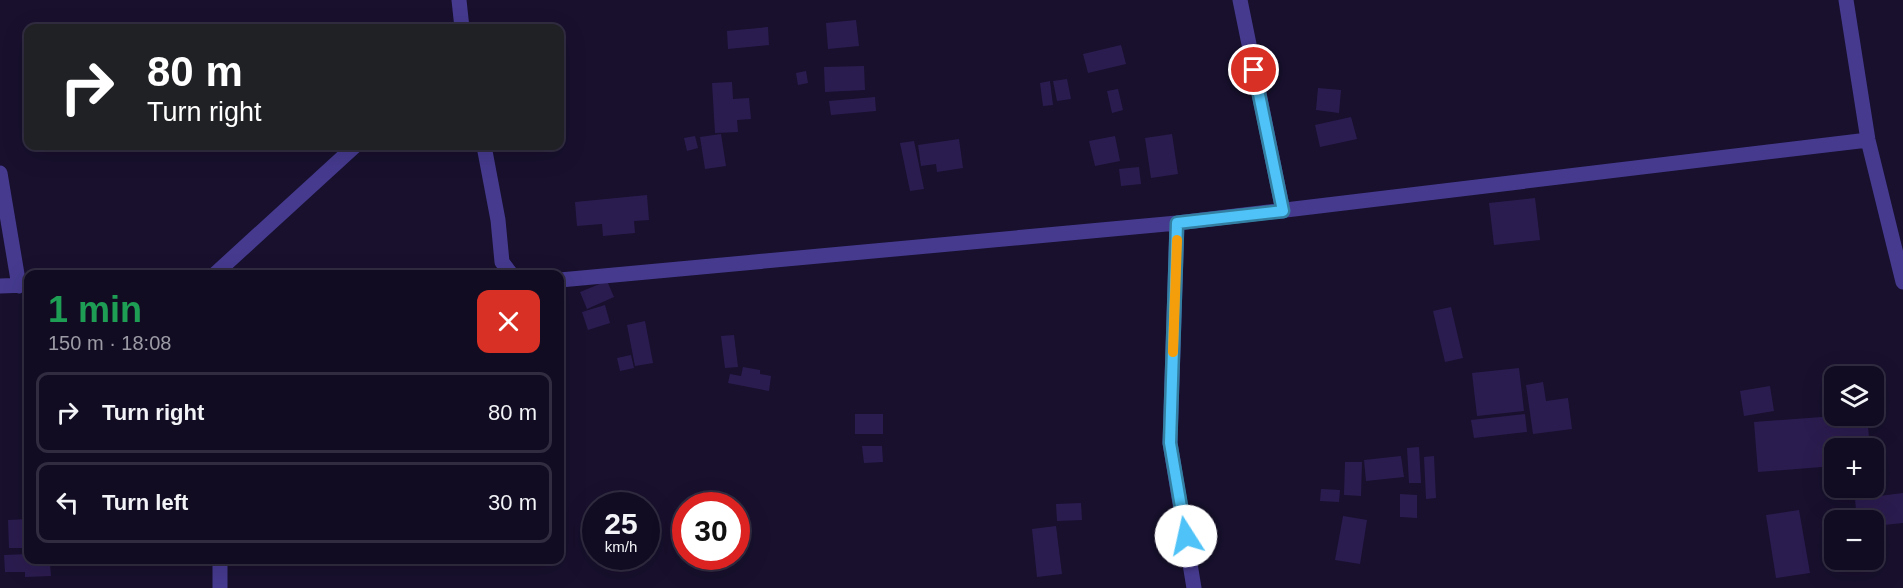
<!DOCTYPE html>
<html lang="en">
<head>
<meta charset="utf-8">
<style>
	:root { --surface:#120c22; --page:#1f1a2f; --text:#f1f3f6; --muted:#9c9ba5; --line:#312c40 }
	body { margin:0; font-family:Arial,sans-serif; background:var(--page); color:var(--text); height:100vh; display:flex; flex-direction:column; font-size:22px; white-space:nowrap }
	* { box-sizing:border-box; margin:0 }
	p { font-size:20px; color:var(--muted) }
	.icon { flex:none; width:33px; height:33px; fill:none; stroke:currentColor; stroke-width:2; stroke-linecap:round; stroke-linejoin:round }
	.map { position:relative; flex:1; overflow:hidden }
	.details { position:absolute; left:24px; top:270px; width:540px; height:294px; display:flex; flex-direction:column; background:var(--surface); border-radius:12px; box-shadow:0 6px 24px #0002,0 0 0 2px var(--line) }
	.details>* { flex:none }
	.guide { position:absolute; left:24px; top:24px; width:540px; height:126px; border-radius:12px; box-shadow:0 6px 24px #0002,0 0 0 2px var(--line); background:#202124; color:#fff; overflow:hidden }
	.fabs { position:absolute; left:1824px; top:366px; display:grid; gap:12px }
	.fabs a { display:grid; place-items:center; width:60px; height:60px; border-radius:12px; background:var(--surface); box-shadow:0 6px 24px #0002,0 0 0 2px var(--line); font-size:30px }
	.speed { position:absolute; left:582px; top:492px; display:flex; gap:12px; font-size:30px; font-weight:700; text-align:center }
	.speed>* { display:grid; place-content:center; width:78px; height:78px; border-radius:50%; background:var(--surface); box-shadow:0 6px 24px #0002,0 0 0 2px var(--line); line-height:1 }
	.speed small { font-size:15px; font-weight:400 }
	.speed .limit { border:9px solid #d22; background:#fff; color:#111 }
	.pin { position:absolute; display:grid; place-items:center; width:51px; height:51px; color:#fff; margin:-26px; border:3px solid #fff; border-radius:50%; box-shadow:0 2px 6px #0007 }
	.me { position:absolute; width:66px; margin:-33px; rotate:350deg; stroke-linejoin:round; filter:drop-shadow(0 0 4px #0008) }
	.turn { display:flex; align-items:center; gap:21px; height:126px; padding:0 24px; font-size:27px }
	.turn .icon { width:78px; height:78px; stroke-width:2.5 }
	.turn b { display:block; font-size:42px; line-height:51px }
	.round { display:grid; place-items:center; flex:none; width:63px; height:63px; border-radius:12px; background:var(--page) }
	.head { display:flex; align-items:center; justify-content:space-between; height:102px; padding:0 24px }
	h1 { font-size:36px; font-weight:800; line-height:45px; color:#1e9e55 }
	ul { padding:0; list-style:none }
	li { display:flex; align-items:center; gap:18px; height:81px; margin:0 12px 9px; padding:0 12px; border:3px solid var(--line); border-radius:12px }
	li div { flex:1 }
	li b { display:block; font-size:22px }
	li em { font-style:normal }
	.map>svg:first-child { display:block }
	.building { fill:#2b1c4f }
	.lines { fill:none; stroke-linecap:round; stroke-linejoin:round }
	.minor { stroke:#453a8e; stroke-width:15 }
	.route-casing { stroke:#337fa1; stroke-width:15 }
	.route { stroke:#4fc3f7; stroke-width:10 }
	.slow { stroke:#f59e0b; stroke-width:10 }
</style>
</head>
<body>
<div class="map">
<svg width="1903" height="588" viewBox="0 0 1903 588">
	<rect width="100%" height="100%" fill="#18102d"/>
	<path class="building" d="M856,20L859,46L828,49L826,23Z
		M768,27L769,45L728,49L727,31Z
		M1121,45L1126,64L1088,73L1083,54Z
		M864,66L865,90L825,92L824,67Z
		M806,71L808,83L798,85L796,73Z
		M1067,79L1071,99L1057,101L1053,81Z
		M1050,81L1053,105L1043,106L1040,83Z
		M732,82L733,99L749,98L751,119L737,120L738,132L715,133L712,83Z
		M1318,88L1341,90L1339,113L1316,110Z
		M1118,89L1123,110L1112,113L1107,91Z
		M875,97L876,111L831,115L829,101Z
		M1351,117L1357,139L1320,147L1315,125Z
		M721,134L726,166L705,169L700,137Z
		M1172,134L1178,174L1151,178L1145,138Z
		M695,136L698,148L687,151L684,138Z
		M1115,136L1120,161L1095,166L1089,141Z
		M959,139L963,168L937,172L936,164L921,166L918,145Z
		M914,141L924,189L910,191L900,143Z
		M1139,167L1141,184L1121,186L1119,169Z
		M647,195L649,220L634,221L635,233L603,236L602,224L577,226L575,202Z
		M1535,198L1540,240L1494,245L1489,203Z
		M607,281L614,297L587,309L580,292Z
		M605,305L610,323L588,330L582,312Z
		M1451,307L1463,358L1445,362L1433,311Z
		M645,321L653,363L635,366L627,325Z
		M734,335L738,367L725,368L721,336Z
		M631,355L634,368L620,371L617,358Z
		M743,367L760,370V374L771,376L769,391L728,383L730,374L741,376Z
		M1519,368L1524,411L1477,416L1472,373Z
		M1543,382L1546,401L1568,398L1572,429L1533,434L1526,385Z
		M1770,386L1774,411L1744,416L1740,391Z
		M855,414H883V434H855Z
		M1525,414L1527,432L1474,438L1471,420Z
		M1835,416H1867L1870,448H1834V466L1758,472L1754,422Z
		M862,446H882L883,462L864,463Z
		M1419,447L1421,483H1409L1407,448Z
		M1401,456L1404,477L1366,481L1364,460Z
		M1434,456L1436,498L1426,499L1424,457Z
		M1345,462H1362L1361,496L1344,495Z
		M1321,489L1340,490L1339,502L1320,501Z
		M1903,493V523L1874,526V520H1857L1855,499Z
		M1400,494L1417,495V518L1400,517Z
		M1081,503L1082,520L1057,521L1056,504Z
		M1799,510L1810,573L1776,578L1766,515Z
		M1343,516L1367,520L1360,564L1335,560Z
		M28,519V548H9L8,520Z
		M1056,526L1062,574L1037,577L1032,529Z
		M28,554V560H38V564H50L51,576L25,577V572H5L4,555Z"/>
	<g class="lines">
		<path class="minor" d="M459,0L462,28
			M1240,0L1283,211
			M1846,0L1868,140L1903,282
			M484,146L498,220L502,262L511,274
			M0,173L19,286
			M1177,223L1170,443L1194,588
			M215,274L355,146
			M560,280L1177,223L1868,140
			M0,286L28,285
			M220,588V560"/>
	</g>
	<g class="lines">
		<defs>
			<path id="route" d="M1186,536L1170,443L1177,223L1283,211L1254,70"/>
		</defs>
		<use href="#route" class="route-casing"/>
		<use href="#route" class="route"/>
		<path class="slow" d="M1173,352L1177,240"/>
	</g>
</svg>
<div class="fabs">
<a><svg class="icon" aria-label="layers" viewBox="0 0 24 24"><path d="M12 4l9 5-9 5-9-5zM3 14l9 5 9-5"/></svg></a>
<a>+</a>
<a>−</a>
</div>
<div class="speed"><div>25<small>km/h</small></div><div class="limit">30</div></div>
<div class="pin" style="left:1254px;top:70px;background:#d93025"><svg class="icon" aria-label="arrive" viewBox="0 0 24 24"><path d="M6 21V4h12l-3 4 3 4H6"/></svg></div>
<svg class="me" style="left:1186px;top:536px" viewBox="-20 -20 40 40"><circle r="19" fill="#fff"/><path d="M0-13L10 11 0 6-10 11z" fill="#4fc3f7"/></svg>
<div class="guide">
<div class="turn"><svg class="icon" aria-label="right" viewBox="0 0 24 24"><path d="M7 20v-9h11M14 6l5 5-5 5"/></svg><div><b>80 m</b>Turn right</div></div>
</div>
<section class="details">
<div class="head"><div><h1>1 min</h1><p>150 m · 18:08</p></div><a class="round" style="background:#d93025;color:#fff"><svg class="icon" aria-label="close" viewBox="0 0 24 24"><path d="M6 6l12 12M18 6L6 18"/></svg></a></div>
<ul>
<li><svg class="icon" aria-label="right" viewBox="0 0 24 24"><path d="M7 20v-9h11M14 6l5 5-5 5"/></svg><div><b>Turn right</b></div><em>80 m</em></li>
<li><svg class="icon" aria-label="left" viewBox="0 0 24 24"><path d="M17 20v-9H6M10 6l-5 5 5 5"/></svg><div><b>Turn left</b></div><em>30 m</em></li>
</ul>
</section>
</div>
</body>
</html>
